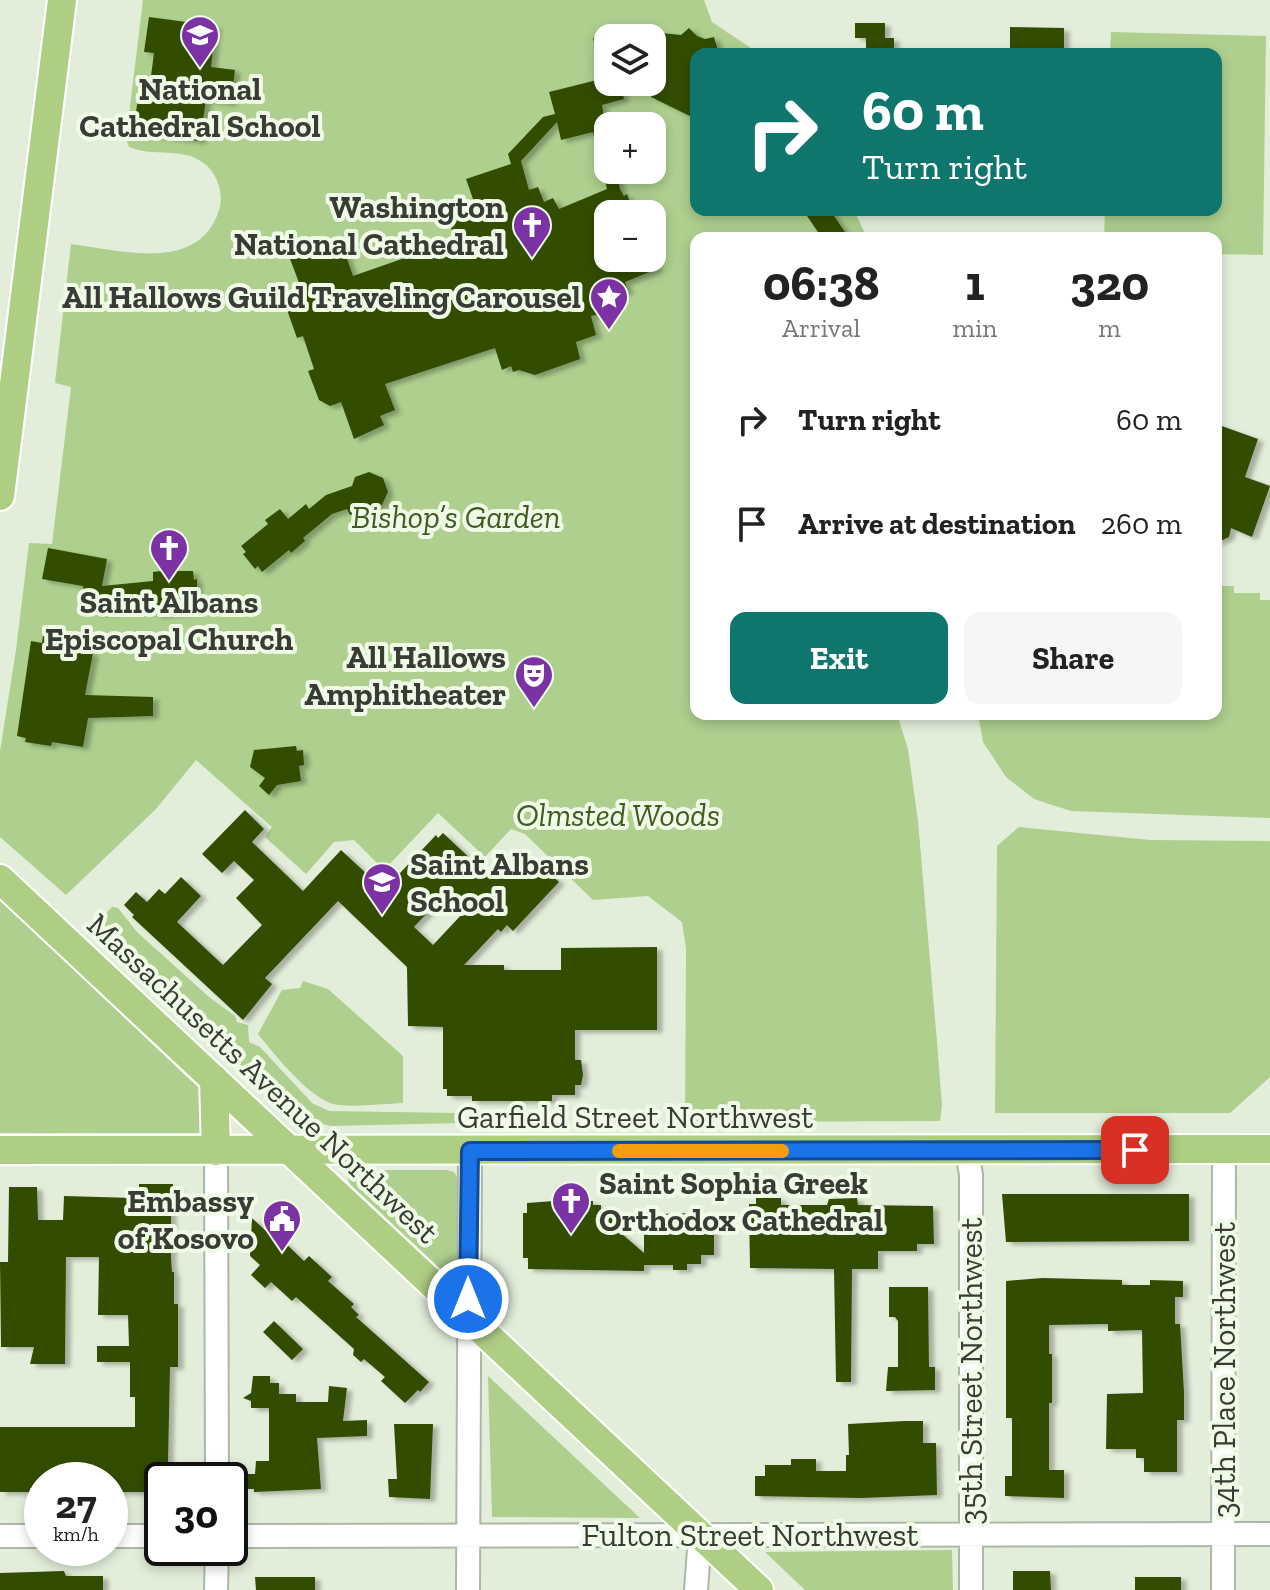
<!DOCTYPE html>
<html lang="en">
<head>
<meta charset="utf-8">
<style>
	:root { --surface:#fff; --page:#f6f6f6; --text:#222; --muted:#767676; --accent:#0f766e }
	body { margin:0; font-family:"Zilla Slab",serif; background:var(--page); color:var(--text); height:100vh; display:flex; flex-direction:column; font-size:30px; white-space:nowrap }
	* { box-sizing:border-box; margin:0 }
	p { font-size:26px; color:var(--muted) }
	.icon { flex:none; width:44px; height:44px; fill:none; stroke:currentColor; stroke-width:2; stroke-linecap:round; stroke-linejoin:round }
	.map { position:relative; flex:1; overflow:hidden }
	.panel { position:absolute; left:690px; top:232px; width:532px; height:488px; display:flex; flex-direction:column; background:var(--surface); border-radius:16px; box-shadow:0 4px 12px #0003 }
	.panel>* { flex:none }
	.top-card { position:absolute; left:690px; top:48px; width:532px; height:168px; border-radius:16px; box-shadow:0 4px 12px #0003; background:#0f766e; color:#fff; overflow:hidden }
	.buttons { position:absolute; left:594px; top:24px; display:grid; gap:16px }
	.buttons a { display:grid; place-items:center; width:72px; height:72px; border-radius:16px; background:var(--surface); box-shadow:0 4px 12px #0003; font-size:40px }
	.speed { position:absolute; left:24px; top:1462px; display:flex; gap:16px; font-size:40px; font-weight:700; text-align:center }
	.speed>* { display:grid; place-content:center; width:104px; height:104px; border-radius:50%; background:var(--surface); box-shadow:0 4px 12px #0003; line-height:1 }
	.speed small { font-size:20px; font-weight:400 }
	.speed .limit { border:4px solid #111; border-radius:12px; background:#fff; color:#111 }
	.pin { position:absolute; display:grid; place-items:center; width:68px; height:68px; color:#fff; margin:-34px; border-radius:16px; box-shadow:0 4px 12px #0006 }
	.me { position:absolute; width:88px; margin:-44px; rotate:0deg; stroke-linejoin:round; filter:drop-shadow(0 0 6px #0008) }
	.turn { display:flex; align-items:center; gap:28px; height:168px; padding:0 40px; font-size:36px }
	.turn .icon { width:104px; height:104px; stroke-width:2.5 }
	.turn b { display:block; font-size:56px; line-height:68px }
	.eta { display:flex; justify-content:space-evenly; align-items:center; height:136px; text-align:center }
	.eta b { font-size:48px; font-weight:800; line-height:56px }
	.action { display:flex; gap:16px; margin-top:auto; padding:16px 40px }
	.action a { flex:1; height:92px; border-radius:16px; background:var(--accent); color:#fff; font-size:32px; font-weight:800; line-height:92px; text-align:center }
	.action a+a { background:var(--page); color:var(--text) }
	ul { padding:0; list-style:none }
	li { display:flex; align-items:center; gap:24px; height:104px; padding:0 40px }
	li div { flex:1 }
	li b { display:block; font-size:30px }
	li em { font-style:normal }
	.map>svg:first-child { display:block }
	.green { fill:#aecf8e; fill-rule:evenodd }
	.building { fill:#314e06; fill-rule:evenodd; filter:url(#shadow) }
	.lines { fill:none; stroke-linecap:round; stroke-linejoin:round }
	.minor-casing { stroke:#adb7a5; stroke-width:26 }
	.major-casing { stroke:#fff; stroke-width:32 }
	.minor { stroke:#fff; stroke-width:22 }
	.major { stroke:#aece84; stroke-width:28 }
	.route-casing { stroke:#114b97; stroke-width:20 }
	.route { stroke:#1a73e8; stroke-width:14 }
	.slow { stroke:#f59e0b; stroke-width:14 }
	.labels { text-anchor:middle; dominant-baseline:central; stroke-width:8; stroke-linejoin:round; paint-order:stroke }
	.poi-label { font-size:32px; font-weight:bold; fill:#383c34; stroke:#f0fbe7; text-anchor:end }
	.park-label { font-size:32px; font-style:italic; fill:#405c20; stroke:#f0fbe7 }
	.street-label { font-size:32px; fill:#383c34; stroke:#f0fbe7 }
</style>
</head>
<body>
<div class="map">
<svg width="1270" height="1590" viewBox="0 0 1270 1590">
	<defs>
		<filter id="shadow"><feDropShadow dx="5.5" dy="3" stdDeviation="2" flood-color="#0004"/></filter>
	</defs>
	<rect width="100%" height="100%" fill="#e3eeda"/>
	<path class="green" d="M143,0H704L712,22L760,54H696V210H854L867,238H696V714H897L908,749L918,821L937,1042L942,1106L940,1121L685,1122L686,948L682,922L648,896L593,900L525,834L511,829L485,857L438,813L384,870L354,840L334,842L306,874L265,837L272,827L196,760L156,809L66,895L0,837V751L16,650L29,543L52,544L71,387L55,383L71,244C120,250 199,274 219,210C224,195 218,175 206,165C182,145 154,158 129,147L126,139ZM608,38H652V82H608ZM608,126H652V170H608ZM608,214H652V258H608Z
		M1111,32L1266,36L1263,255L1216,254V238H1104L1105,210H1216V54H1110Z
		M1216,586H1234V593H1260V600H1270V818L1071,811L1034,799L1006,777L983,742L978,714H1216Z
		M1019,827L1150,840L1270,841V1077L1230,1113H995L997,846Z
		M0,900L204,1093L205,1133H0Z
		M112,907L118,908L137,932L209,997L235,1016L237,1022L248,1025L249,1042L260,1047L312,1103L329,1111L458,1113L460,1123L331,1126L307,1121L296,1115L248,1073L212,1034L162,989L111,938L99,920Z
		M303,981L328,989L403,1056V1103C382,1104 359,1107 338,1105C312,1102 275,1055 258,1034L282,990L300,988Z
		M355,1170H447L454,1172L458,1179L459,1266L456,1275H447L350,1184L347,1176Z
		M488,1376L640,1518L492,1517Z
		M952,1550L953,1590H805L765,1552Z"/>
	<path class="building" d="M149,17L216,26L211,67L235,70L231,103L206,100L200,141L133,133L138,98L148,99L154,53L144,52Z
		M855,23H885V38H894V53L866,54V38H855Z
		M1010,27L1064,28V50H1038V54H1010Z
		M689,28L697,36L705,39L714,37L719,54H696V119L651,97L666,59L652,57V32L681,35Z
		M608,34V82H620L624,99L602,105L608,140V170H616L620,189L624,196L627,194L634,214H608V258H653L657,269L625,282L628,291L598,302L601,314L591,316L596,335L576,342L580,359L535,375L519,370L513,372L511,366L502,370L495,348L385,384L395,410L380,416L384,425L354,439L341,402L330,406L319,400L308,371L314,369L303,336L297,338L286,307L297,303L293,291L301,288L289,256L321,246L324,256L344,250L353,276L456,240L447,218L454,215L453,210L474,202L466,179L511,164L508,154L543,117L555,114L549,92L605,78H602L593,38ZM557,122L561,140L593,132L607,189L559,209L553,198L544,202L538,187L529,190L521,161Z
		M803,210H830L849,238H822Z
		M1216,424L1258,439L1245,477L1270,486L1252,537L1231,528L1229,537L1216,543Z
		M369,472L383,478L388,492L382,505L350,515L347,509L332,514L303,538L305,541L291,553L289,550L262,572L258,566L255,569L243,554L246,552L241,546L268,524L265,520L280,509L288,519L306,504L309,509L326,495L352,486L355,477Z
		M48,548L107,559L102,586L153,581V572L161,571H193L194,580L197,579V611L156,615V610L97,613V610L85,609L83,586L42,579Z
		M43,635L68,639L67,648L93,653L85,695L153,697V716L88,718L83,747L52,742L51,746L25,742L26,738L17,736L31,641L42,643Z
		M296,746L297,751L303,750L304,765L299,766L301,781L277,785L269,795L259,786L265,778L250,767L254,750Z
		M245,810L264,829L252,842L303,891L341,850L384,890L436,835L438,838L443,833L491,878L499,868L506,875L520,861L532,872L540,864L559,882L513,931L507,925L501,932L498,929L464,965H504V970H561V948L657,947V1030H575V1060H581L583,1075L581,1085H575V1095H552V1101H472V1096H447V1089H443V1027L408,1026L407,967L338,901L265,978L272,984L243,1020L132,917L134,915L124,905L136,892L147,902L159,889L165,894L181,877L201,896L177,922L223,965L262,925L236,898L254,880L234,861L222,873L202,854ZM445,894L464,912L433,945L414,927Z
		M139,1184H173V1188H178V1204H173L171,1210V1258L172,1272H174V1304H178V1367H170L168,1463H181L182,1480H162V1492H114V1480H42V1488H30V1492H0V1427H135V1397H130V1362H97V1346H129L128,1315H98L99,1257H66L65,1364H30L34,1347H1L0,1262H8L9,1187H37L38,1220H63L64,1196L133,1198V1189H139Z
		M1002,1194H1189V1241L1006,1242Z
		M756,1198H781V1205H827L829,1199L857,1198L858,1205L933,1206L934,1244H917V1251H878V1269H852L851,1382H836L834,1269L750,1268L749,1204H756Z
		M554,1201H593V1205H601V1212H613L615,1228L644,1253V1221H657V1214L701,1213V1220H714V1255H701V1264H687V1270H673V1265H644V1271L528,1269V1258H523V1213H527V1203Z
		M252,1218L280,1244L283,1241L304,1261L309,1256L332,1277L328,1281L354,1304L351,1307L359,1315L356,1317L429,1382L420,1392L418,1390L405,1403L381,1381L385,1377L364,1359L361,1362L353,1355L354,1349L296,1297L292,1301L271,1282L265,1288L251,1275L260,1265L250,1256Z
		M1042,1278L1122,1280V1285H1150V1280L1183,1281V1297H1175V1324H1180L1184,1392V1420H1177V1472H1144V1458H1136V1449H1106L1107,1394L1143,1393L1142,1330L1108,1331V1324L1049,1325V1354H1052V1403H1049V1470H1064V1498L1005,1496V1476H1012V1418H1006V1281Z
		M889,1287H928L929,1367H935V1390L886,1391L888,1367H898V1321L895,1317H889Z
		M274,1321L303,1349L292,1360L263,1332Z
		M253,1376H270V1383H279V1394H296V1402H328L329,1386L347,1388L343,1421L367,1420V1436L317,1438L321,1489L254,1492V1489H248V1474H255L256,1461H269V1408H251V1401L243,1398L251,1393Z
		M905,1421H923V1443H936L937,1495L861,1498L755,1496V1476H765V1465H791V1459H816V1471H846V1455H849L848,1424Z
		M394,1424H433L430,1499L389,1497L388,1479H397Z
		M64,1571L66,1576H103V1590H0V1573Z
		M1013,1571H1050L1051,1590H1013Z
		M255,1577H315V1590H256Z
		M1135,1577H1181V1590H1135Z"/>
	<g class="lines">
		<defs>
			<path id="minor" d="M216,1151L217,1480
				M967,1151L971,1175V1590
				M0,1536H42
				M110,1536H162
				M230,1536L1270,1534
				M216,1590L217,1548
				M468,1590L470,1151
				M696,1590L700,1536
				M1223,1590L1224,1149"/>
			<path id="major" d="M0,496L62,0
				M0,879L759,1590
				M214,1079L216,1151
				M0,1150L1270,1149"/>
		</defs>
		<use href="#minor" class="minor-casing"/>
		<use href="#major" class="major-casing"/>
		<use href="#minor" class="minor"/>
		<use href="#major" class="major"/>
	</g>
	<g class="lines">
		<defs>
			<path id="route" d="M468,1299L470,1151L1135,1150"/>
		</defs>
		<use href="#route" class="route-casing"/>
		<use href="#route" class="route"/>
		<path class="slow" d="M619,1151H782"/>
	</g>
	<defs>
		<symbol id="school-pin" viewBox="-11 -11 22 30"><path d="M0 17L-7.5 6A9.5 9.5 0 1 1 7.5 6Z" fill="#7b32a4" stroke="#f0fbe7"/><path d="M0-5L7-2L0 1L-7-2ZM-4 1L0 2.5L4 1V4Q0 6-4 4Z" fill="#fff"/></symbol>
		<symbol id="church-pin" viewBox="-11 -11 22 30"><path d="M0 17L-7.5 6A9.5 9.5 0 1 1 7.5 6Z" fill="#7b32a4" stroke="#f0fbe7"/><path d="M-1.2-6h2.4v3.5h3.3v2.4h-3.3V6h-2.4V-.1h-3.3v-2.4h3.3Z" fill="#fff"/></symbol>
		<symbol id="sight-pin" viewBox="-11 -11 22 30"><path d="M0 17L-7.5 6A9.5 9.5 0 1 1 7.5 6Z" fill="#7b32a4" stroke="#f0fbe7"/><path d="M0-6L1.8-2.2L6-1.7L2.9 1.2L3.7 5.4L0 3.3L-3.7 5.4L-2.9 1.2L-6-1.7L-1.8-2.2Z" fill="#fff"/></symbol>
		<symbol id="theatre-pin" viewBox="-11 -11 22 30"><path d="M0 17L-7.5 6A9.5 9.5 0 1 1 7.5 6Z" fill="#7b32a4" stroke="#f0fbe7"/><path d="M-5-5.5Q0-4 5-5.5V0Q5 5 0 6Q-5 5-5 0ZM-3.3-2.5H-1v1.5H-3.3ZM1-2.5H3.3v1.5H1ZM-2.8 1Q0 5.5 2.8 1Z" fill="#fff"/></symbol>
		<symbol id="civic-pin" viewBox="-11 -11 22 30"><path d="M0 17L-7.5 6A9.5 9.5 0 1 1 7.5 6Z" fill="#7b32a4" stroke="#f0fbe7"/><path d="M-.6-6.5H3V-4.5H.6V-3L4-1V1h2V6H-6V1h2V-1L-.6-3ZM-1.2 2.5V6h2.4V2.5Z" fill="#fff"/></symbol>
	</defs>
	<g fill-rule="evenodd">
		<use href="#school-pin" x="178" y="13" width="44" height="60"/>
		<use href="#church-pin" x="510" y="203" width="44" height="60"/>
		<use href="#sight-pin" x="587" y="275" width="44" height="60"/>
		<use href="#church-pin" x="147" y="526" width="44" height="60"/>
		<use href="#theatre-pin" x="512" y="653" width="44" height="60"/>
		<use href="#school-pin" x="360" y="860" width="44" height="60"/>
		<use href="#church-pin" x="549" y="1179" width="44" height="60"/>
		<use href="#civic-pin" x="260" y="1197" width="44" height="60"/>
	</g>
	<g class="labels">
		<g class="poi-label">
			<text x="200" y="89" text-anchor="middle">National<tspan x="200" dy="37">Cathedral School</tspan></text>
			<text x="504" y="207">Washington<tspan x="504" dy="37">National Cathedral</tspan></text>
			<text x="581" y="297">All Hallows Guild Traveling Carousel</text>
			<text x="169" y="602" text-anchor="middle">Saint Albans<tspan x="169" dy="37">Episcopal Church</tspan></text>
			<text x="506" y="657">All Hallows<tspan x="506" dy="37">Amphitheater</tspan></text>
			<text x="410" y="864" text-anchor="start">Saint Albans<tspan x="410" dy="37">School</tspan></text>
			<text x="599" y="1183" text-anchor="start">Saint Sophia Greek<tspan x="599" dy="37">Orthodox Cathedral</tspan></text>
			<text x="254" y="1201">Embassy<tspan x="254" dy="37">of Kosovo</tspan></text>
		</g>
		<g class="park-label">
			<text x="456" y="517">Bishop’s Garden</text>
			<text x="618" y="815">Olmsted Woods</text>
		</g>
		<g class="street-label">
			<text transform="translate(263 1078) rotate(43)">Massachusetts Avenue Northwest</text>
			<text x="635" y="1117">Garfield Street Northwest</text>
			<text transform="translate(1224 1370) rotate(-90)">34th Place Northwest</text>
			<text transform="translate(971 1371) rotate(-90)">35th Street Northwest</text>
			<text x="750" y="1535">Fulton Street Northwest</text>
		</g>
	</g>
</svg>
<div class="buttons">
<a><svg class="icon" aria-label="layers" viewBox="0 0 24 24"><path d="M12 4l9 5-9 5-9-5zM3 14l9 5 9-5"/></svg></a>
<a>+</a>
<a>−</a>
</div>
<div class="speed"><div>27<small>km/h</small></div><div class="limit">30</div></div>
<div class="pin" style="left:1135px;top:1150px;background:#d93025"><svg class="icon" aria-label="arrive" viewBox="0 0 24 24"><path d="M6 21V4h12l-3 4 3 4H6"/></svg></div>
<svg class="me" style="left:468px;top:1299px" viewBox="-20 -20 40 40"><circle r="17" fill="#1a73e8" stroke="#fff" stroke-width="3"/><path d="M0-11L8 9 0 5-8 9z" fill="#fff"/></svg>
<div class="top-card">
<div class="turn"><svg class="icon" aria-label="right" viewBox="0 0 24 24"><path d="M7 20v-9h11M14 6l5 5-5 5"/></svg><div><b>60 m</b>Turn right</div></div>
</div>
<section class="panel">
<div class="eta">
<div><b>06:38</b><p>Arrival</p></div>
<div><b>1</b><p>min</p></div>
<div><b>320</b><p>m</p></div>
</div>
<ul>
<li><svg class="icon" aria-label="right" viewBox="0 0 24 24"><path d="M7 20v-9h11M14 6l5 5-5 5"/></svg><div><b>Turn right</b></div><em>60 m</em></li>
<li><svg class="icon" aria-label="arrive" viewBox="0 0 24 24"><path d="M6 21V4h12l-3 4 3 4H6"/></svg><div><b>Arrive at destination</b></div><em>260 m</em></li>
</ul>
<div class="action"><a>Exit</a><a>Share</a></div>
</section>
</div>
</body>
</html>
